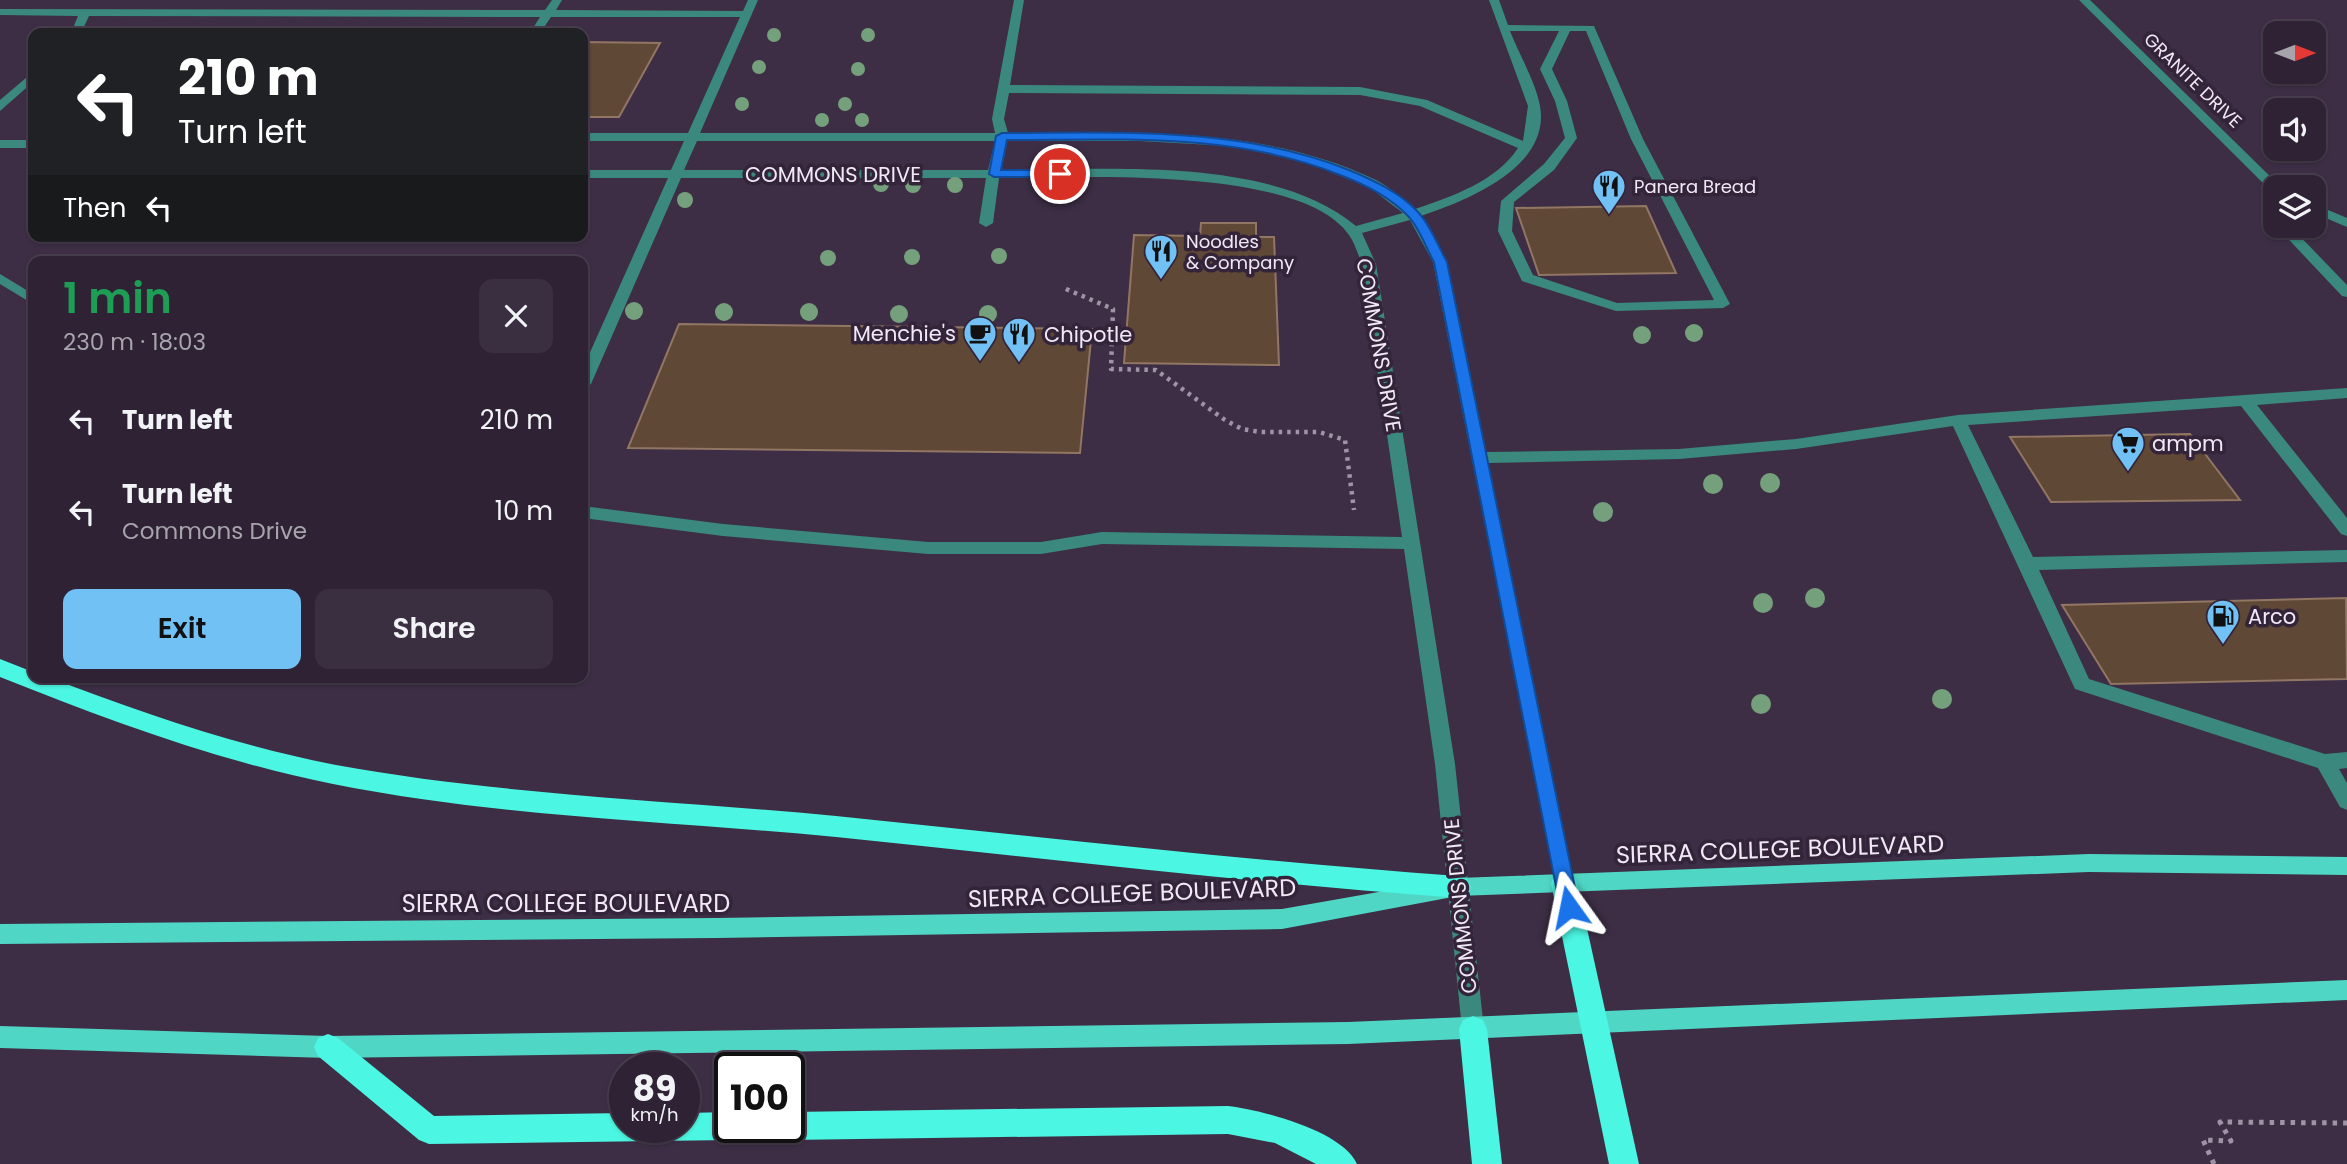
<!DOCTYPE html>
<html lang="en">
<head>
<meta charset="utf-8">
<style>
	:root { --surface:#2e2234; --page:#3a2f40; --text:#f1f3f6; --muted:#a7a4ac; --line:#493f4f; --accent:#72c1f5 }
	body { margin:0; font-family:Poppins,sans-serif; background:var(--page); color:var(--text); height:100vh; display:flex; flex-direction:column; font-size:26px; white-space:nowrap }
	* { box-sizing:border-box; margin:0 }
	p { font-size:23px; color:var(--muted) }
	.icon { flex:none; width:38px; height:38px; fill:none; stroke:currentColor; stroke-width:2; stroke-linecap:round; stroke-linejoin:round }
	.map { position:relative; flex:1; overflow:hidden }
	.drawer { position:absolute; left:28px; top:256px; width:560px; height:427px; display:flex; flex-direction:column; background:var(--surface); border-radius:14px; box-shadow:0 2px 5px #0004,0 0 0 2px var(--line) }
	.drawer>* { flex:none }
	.top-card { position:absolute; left:28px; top:28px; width:560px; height:214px; border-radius:14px; box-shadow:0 2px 5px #0004,0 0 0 2px var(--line); background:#202124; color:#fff; overflow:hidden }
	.needle { width:46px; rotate:90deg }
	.controls { position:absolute; left:2263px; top:21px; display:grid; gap:14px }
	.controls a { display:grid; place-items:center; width:63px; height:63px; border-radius:14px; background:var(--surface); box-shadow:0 2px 5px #0004,0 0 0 2px var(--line); font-size:35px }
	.speed { position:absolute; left:609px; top:1052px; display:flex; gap:14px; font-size:35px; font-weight:700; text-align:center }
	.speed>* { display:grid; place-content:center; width:91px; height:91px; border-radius:50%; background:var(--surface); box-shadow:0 2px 5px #0004,0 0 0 2px var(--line); line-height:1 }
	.speed small { font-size:18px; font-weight:400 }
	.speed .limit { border:4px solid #111; border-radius:10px; background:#fff; color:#111 }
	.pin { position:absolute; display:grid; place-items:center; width:60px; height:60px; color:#fff; margin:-30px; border:4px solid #fff; border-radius:50%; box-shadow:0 2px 7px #0007 }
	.me { position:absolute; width:77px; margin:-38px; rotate:348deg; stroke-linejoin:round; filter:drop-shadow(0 0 5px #0008) }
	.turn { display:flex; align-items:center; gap:24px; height:147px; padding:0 35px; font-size:32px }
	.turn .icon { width:91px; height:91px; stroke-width:2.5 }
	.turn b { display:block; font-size:49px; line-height:60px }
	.then { display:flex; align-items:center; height:66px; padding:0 35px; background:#0003; gap:14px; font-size:26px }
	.round { display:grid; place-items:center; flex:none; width:74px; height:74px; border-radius:14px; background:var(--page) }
	.overview { display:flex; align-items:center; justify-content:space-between; height:119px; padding:0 35px }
	h1 { font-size:42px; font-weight:600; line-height:52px; color:#1e9e55 }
	.primary-button { display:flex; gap:14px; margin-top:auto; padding:14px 35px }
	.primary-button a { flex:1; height:80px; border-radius:14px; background:var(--accent); color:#111; font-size:28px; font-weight:600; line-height:80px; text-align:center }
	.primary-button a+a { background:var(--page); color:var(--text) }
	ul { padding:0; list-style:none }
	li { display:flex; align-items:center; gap:21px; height:91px; padding:0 35px }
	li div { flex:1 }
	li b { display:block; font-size:26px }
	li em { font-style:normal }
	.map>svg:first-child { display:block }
	.building { fill:#604836; stroke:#917663; stroke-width:2 }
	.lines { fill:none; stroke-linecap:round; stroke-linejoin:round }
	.path-far2 { stroke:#9f93a6; stroke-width:3.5; stroke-dasharray:2.5 3.5; stroke-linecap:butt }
	.path-far1 { stroke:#9f93a6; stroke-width:4.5; stroke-dasharray:3.5 5; stroke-linecap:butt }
	.path { stroke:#9f93a6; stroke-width:5; stroke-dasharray:4.5 6; stroke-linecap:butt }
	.minor { fill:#3b897e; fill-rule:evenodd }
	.major { fill:#50d6c5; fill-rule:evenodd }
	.highway { fill:#4bf6e2; fill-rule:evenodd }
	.tree { fill:#75a07c }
	.route { fill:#1a73e8; stroke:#114b97; stroke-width:2 }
	.labels { text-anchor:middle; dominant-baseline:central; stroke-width:7; stroke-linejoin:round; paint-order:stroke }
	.far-street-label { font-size:18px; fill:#f1e8f6; stroke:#33243a }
	.far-poi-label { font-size:18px; fill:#f1e8f6; stroke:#33243a; text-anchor:start }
	.street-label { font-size:21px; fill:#f1e8f6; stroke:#33243a }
	.poi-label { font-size:21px; fill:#f1e8f6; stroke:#33243a; text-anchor:start }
	.near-street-label { font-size:24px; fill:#f1e8f6; stroke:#33243a }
</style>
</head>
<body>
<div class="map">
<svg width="2347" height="1164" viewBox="0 0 2347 1164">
	<rect width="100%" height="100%" fill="#3d2e45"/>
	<path class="building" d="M583,42L660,43L619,117H583Z
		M1646,206L1676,273L1539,275L1516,208Z
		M1201,223H1256V237H1274L1279,365L1124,363L1134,235L1200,236Z
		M679,324L1092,329L1080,453L628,448Z
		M2190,434L2240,500L2051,502L2010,437Z
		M2346,598L2347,679L2111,684L2062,605Z"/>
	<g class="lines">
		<path class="path-far2" d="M1066,289L1070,291"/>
		<path class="path-far1" d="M1066,289L1113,309L1111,369L1156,370L1225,420L1242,429L1260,432H1319L1345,440L1354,510"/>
		<path class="path" d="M2214,1164L2203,1140L2231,1141L2220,1122L2347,1123"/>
		<path class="minor" d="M552,0H562L556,10L743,11L748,0H758L700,133H995L992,119L1014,0H1024L1010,85L1360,87L1427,100L1523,141L1528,106L1489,0H1499L1508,25L1594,26L1643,139L1730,304L1723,308L1616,311L1522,281L1498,231L1501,201L1544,164L1565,138L1555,101L1540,69L1559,31H1510C1519,54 1536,83 1540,106C1551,167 1468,200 1421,216L1447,262L1486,452L1679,449L1796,439L1958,415L2347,388V398L2257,405L2347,518V536L2341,534L2241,406L1968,425L2033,557L2347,550V562L2039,570L2089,679L2325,754L2347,752V768L2339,769L2347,783V810L2340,807L2318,768L2075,689L1953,426L1796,449L1679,459L1488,463L1574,883L1571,890L1564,892L1557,890L1433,262L1410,220L1362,233L1376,264L1455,764L1484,1029L1481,1037L1473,1040L1465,1037L1462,1029L1435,764L1404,549L1102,544L1041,554H928L723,536L583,518V506L723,524L928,542H1041L1102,532L1402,537L1362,264C1358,255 1355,243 1349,235C1300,165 1078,178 999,178L993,223L986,227L979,223L986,178H681L591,384L583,389V368L668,178H583V170H671L684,141H583V133H688L740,17H551L540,33H530L540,17L89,16L81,33H71L78,16L0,15V9L545,10ZM1570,31H1586L1631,139L1714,300L1617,303L1533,275L1512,231L1514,202L1554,170L1577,138L1567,101L1552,69ZM1009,93L1360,95L1420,106L1518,148C1497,181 1451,197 1415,209C1403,200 1390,187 1376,180C1262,125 1131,133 1008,133L1004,119ZM697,141H995L988,170H684ZM1007,141H1139L1230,146L1306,162L1369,187L1403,213L1356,226C1271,155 1106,170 1000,170Z
			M2079,0H2090L2281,187H2275V191L2270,190Z
			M33,72V82L0,111V100Z
			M0,140H33V148H0Z
			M2314,204L2347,218V227L2314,213Z
			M2276,226H2290L2347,285V297L2342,296Z
			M0,274L33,294V304L0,284Z"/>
		<path class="major" d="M2089,854L2347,857V875L2089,872L1458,896L1282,929L716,938L0,944V924L716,918L1282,909L1458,878Z
			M2347,980V1000L1348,1044L328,1058L0,1048V1026L328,1036L1348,1022Z"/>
		<path class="highway" d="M0,659L33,672V677H48C142,713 237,746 336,765C501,795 669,800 836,816C1043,837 1250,861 1458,876L1467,879L1471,887L1467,895L1458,898C1250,883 1043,858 836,837C668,821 498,817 333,784C218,761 108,720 0,677Z
			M1564,872L1573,875L1577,883L1639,1164H1609L1551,883L1555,875Z
			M1473,1016L1483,1020L1487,1029L1502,1164H1472L1459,1029L1463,1020Z
			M328,1034L338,1038L434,1116L625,1113V1127H684V1113L730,1112V1127H744L740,1136L730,1140L429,1144L419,1140L318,1056L314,1047L318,1038Z
			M1228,1106C1262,1110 1343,1131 1357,1164H1316L1275,1143L1228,1134L789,1140L779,1136L775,1127H789V1112Z"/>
	</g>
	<g class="tree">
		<circle cx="774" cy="35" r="7"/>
		<circle cx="868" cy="35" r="7"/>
		<circle cx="759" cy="67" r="7"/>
		<circle cx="858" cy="69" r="7"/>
		<circle cx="742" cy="104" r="7"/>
		<circle cx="845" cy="104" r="7"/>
		<circle cx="822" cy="120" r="7"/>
		<circle cx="862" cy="120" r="7"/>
		<circle cx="881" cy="184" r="8"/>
		<circle cx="913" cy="185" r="8"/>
		<circle cx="955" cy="185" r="8"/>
		<circle cx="685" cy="200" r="8"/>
		<circle cx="999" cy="256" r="8"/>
		<circle cx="912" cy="257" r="8"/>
		<circle cx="828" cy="258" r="8"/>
		<circle cx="634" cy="311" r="9"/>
		<circle cx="724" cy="312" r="9"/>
		<circle cx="809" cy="312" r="9"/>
		<circle cx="899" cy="314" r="9"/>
		<circle cx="988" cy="314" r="9"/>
		<circle cx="1694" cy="333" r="9"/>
		<circle cx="1642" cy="335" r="9"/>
		<circle cx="1770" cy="483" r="10"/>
		<circle cx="1713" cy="484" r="10"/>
		<circle cx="1603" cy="512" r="10"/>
		<circle cx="1815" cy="598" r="10"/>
		<circle cx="1763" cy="603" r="10"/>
		<circle cx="1942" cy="699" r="10"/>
		<circle cx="1761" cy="704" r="10"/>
	</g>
	<path class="route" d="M1002,133C1119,133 1239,126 1349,170C1373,180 1399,192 1417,211C1430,224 1438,246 1447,262L1579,907L1576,913L1569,916L1563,913L1560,907L1434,262C1426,248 1419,227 1408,216C1389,196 1364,184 1340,175C1235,132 1118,140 1007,140L1001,170H1060L1065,174L1060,177H994L989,174L996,136Z"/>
	<defs>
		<symbol id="restaurant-pin" viewBox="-11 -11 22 30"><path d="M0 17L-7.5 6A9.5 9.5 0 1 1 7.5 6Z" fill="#72c1f5" stroke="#33243a"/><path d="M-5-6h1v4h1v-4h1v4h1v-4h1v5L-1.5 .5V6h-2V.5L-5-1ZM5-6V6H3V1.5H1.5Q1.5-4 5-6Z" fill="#111"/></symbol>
		<symbol id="cafe-pin" viewBox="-11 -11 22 30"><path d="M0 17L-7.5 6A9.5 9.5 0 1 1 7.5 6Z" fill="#72c1f5" stroke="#33243a"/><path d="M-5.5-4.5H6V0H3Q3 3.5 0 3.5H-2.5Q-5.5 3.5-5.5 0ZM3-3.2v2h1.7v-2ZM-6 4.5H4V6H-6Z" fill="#111"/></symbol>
		<symbol id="supermarket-pin" viewBox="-11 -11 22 30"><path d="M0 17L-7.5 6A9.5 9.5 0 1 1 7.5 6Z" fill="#72c1f5" stroke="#33243a"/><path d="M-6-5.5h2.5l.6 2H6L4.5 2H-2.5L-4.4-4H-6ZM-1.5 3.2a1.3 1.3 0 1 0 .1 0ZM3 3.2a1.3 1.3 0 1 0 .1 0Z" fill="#111"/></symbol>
		<symbol id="fuel-pin" viewBox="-11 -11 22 30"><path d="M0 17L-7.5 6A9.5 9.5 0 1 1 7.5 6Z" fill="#72c1f5" stroke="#33243a"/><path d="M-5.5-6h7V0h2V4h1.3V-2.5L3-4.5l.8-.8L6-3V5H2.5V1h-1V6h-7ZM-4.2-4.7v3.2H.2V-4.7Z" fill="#111"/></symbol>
	</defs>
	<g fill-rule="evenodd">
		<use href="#restaurant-pin" x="1590" y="167" width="38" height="52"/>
		<use href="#restaurant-pin" x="1142" y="232" width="38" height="52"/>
		<use href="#cafe-pin" x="961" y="314" width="38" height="52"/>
		<use href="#restaurant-pin" x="1000" y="315" width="38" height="52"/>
		<use href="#supermarket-pin" x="2109" y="424" width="38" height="52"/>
		<use href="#fuel-pin" x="2204" y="597" width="38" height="52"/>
	</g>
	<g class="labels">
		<g class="far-street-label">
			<text transform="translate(2193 80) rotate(44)">GRANITE DRIVE</text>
		</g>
		<g class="far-poi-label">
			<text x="1634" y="186">Panera Bread</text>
			<text x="1186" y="241">Noodles<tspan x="1186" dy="21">&amp; Company</tspan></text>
		</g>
		<g class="street-label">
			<text x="833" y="174">COMMONS DRIVE</text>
			<text transform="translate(1379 345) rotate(80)">COMMONS DRIVE</text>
			<text transform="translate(1460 906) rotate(-96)">COMMONS DRIVE</text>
		</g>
		<g class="poi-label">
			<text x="956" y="333" text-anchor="end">Menchie's</text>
			<text x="1044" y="334">Chipotle</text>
			<text x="2152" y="443">ampm</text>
			<text x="2248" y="616">Arco</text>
		</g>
		<g class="near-street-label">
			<text transform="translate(1780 849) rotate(-2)">SIERRA COLLEGE BOULEVARD</text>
			<text transform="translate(1132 893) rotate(-2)">SIERRA COLLEGE BOULEVARD</text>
			<text x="566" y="903">SIERRA COLLEGE BOULEVARD</text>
		</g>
	</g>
</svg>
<div class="controls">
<a><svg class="needle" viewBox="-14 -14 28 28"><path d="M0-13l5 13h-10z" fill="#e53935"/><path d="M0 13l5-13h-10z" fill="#a7a4ac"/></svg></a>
<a><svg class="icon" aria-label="sound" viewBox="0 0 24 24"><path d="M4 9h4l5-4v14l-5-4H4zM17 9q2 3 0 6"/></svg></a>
<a><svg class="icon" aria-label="layers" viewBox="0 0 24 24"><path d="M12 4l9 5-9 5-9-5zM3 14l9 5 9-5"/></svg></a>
</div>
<div class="speed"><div>89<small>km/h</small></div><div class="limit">100</div></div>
<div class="pin" style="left:1060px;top:174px;background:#d93025"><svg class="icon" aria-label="arrive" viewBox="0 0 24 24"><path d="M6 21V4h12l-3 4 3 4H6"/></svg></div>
<svg class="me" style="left:1569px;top:907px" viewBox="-20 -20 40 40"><path d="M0-17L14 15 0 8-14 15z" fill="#1a73e8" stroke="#fff" stroke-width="4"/></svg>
<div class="top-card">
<div class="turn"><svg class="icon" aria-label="left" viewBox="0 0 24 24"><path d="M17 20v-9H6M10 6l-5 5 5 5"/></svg><div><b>210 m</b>Turn left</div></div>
<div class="then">Then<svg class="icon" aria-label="left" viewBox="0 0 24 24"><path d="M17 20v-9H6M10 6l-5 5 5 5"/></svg></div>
</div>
<section class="drawer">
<div class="overview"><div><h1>1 min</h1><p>230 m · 18:03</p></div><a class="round"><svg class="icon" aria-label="close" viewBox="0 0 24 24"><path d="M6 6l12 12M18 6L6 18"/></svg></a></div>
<ul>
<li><svg class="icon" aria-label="left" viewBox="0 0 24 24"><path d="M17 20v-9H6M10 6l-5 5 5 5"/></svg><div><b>Turn left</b></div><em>210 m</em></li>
<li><svg class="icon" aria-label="left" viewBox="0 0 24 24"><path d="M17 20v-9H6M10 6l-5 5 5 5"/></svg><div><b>Turn left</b><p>Commons Drive</p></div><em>10 m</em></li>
</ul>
<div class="primary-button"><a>Exit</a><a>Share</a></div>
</section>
</div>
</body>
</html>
